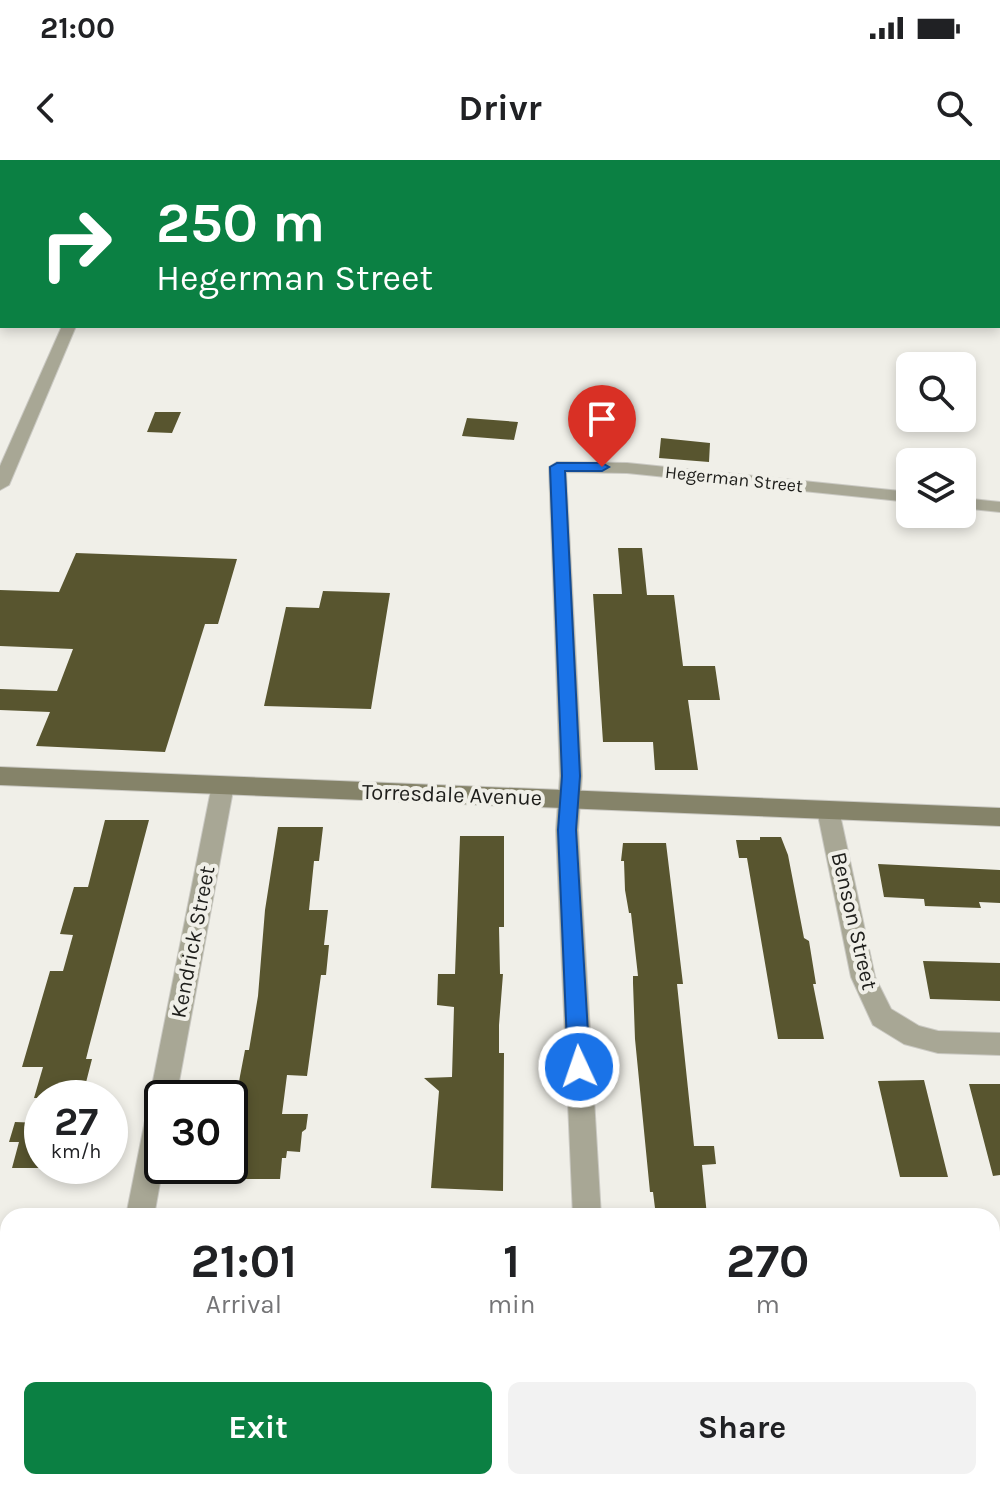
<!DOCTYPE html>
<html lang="en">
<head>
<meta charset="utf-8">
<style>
	:root { --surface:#fff; --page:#f2f2f2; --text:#202124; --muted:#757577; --accent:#0b8043 }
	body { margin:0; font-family:Karla,sans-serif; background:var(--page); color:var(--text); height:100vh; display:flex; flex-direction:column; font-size:30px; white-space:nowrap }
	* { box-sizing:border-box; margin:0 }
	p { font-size:26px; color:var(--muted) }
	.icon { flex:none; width:44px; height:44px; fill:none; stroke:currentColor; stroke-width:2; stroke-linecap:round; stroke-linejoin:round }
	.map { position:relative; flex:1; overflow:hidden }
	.details { position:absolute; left:0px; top:1048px; width:1000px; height:282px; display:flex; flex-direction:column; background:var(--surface); border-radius:24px 24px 0 0; box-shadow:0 4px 12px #0003 }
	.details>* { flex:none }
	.banner { position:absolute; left:0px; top:0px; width:1000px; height:168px; box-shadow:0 4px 12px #0003; background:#0b8043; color:#fff; overflow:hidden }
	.controls { position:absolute; left:896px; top:192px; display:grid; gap:16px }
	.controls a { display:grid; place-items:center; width:80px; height:80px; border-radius:12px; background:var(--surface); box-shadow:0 4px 12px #0003; font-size:40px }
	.speed { position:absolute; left:24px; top:920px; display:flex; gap:16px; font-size:40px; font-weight:700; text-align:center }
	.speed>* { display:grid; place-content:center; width:104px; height:104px; border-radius:50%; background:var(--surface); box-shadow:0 4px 12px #0003; line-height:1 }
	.speed small { font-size:20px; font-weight:400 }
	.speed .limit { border:4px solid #111; border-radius:12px; background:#fff; color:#111 }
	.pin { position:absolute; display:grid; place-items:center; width:68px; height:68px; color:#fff; margin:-82px -34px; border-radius:50% 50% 50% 0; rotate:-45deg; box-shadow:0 0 8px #0007 }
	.pin .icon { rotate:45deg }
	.me { position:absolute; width:88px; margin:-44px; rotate:357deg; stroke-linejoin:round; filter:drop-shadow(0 0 6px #0008) }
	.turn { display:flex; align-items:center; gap:28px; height:168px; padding:0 24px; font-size:36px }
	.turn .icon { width:104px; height:104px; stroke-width:2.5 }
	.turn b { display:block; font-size:56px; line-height:68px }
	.eta { display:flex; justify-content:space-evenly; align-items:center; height:136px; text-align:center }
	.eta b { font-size:48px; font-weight:700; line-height:56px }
	.primary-button { display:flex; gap:16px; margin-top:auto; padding:16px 24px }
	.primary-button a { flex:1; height:92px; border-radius:12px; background:var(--accent); color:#fff; font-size:32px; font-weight:700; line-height:92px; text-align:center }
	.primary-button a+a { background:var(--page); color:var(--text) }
	.status { display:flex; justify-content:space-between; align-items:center; height:56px; padding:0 40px; background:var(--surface); direction:ltr }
	.status svg { height:22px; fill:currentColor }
	header { display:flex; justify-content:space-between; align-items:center; height:104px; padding:0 24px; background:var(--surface); font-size:36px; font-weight:700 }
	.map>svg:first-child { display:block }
	.building { fill:#58552f }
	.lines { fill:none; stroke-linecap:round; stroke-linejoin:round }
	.street-casing { stroke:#cac9c3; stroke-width:2 }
	.secondary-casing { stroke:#cac9c3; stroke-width:2 }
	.highway-casing { stroke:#cac9c3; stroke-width:2 }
	.street { fill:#a8a795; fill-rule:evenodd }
	.secondary { fill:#858369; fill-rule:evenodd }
	.highway { fill:#58552f; fill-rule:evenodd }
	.rail { stroke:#7b7b76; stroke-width:4; stroke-dasharray:9 9; stroke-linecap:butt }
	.route { fill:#1a73e8; stroke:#114b97; stroke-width:2 }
	.labels { text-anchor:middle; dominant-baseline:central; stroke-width:8; stroke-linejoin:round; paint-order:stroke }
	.far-street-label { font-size:18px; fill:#1e1e1b; stroke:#f0efe8 }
	.street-label { font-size:22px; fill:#1e1e1b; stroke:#f0efe8 }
</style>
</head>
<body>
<div class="status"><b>21:00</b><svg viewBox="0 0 49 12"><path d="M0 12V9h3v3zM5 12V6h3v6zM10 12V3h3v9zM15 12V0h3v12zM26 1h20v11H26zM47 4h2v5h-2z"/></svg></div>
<header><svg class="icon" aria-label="back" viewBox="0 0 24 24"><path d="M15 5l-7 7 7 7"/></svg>Drivr<svg class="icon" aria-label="search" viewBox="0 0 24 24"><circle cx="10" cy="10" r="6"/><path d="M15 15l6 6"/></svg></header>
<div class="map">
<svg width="1000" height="1329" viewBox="0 0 1000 1329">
	<rect width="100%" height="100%" fill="#f0efe8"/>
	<path class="building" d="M155,252H181L172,273L147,272Z
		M467,258L518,262L514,280L462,276Z
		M661,278L710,283L709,302L659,298Z
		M618,388H642L647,435H674L683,506H715L720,540H688L698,610H655L653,582H603L593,434H622Z
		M76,393L237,399L218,464H205L165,592L36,586L50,552L0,550V529L57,531L73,489L0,486V430L59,432Z
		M323,431L390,433L371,549L264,546L286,447L319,448Z
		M105,660H149L89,887L86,899H92L82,938H34L43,907H22L50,811H63L73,775L60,774L74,727H88Z
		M278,667H323L319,701H314L309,750H328L324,785H329L326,815H321L307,916L287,915L282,954H308L306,969L302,972L300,992L287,991L286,998H282L280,1019H225L226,1006H230V978L240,916L245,890H249L258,836L265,750Z
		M460,676H504V767H499L500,814H503L499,865V893H504L503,1031L431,1028L439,931L424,918L452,917L454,847L437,845L438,814H455Z
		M760,677H781L788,695L804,778L809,781L816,824H813L824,879H778L747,698H739L736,680H760Z
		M623,683H666L683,824H677L694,986H714L716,1004L702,1005L707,1056H656L653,1032H650L635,879L633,823V816H638L631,753H629L625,730L624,701H621Z
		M878,704L1000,710V743L979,742L981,748L925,746L924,739L884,737Z
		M923,801L1000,803V841L930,839Z
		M924,920L948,1017H900L878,921Z
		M969,924H1000V1015L993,1016Z
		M15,962L42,963V1008H12L19,982H9Z"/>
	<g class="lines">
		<defs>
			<path id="street" d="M62,166H76L9,325L0,330V306Z
				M557,302L627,303L910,332V342L627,313L566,312L582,616L578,670L601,1056H573L556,670L560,616L549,307Z
				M962,338L1000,342V352L962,348Z
				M223,617L231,619L234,625L176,938H162L163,1006L154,1056H126L212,625L215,619Z
				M828,642L836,644L839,650L875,817L891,849L919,866L938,871L1000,873V895L938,893L904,884L873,865L851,817L817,650L820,644Z
				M0,1187H8V1217H0Z
				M992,1242L1000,1243V1273L992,1272Z
				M992,1278L1000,1282V1329H984L983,1322H992Z
				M578,1322H610V1329H578Z"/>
			<path id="secondary" d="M0,607L1000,648V666L0,625Z"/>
			<path id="highway" d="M969,0H996L998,2H971Z"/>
		</defs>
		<use href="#street" class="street-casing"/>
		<use href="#secondary" class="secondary-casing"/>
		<use href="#highway" class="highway-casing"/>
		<use href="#street" class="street"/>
		<use href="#secondary" class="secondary"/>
		<use href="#highway" class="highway"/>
		<path class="rail" d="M29,0L72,2
			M104,0L148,2
			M179,0L221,2
			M252,0L297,2"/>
	</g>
	<path class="route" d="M557,303H602L609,307L602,311H565L580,616L576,670L590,907L586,913L579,916L572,913L568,907L558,670L562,616L550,307Z"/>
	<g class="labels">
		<g class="far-street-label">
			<text transform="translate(734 319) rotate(6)">Hegerman Street</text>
		</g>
		<g class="street-label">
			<text transform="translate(452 635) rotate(2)">Torresdale Avenue</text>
			<text transform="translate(854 761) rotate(77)">Benson Street</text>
			<text transform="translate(193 782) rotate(-79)">Kendrick Street</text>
		</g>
	</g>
</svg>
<div class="controls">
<a><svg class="icon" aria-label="search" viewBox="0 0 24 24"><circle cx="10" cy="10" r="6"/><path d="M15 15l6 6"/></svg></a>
<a><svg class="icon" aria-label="layers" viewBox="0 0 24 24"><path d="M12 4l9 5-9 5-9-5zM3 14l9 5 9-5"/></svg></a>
</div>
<div class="speed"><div>27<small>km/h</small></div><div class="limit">30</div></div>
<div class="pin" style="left:602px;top:307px;background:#d93025"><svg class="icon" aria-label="arrive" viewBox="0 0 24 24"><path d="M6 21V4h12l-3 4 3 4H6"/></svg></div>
<svg class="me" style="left:579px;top:907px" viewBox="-20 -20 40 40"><circle r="17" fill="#1a73e8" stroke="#fff" stroke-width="3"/><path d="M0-11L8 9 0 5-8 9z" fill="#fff"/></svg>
<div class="banner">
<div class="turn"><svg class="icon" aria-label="right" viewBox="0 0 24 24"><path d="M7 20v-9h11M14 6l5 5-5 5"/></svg><div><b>250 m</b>Hegerman Street</div></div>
</div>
<section class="details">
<div class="eta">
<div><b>21:01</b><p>Arrival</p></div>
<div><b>1</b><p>min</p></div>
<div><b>270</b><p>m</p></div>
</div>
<div class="primary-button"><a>Exit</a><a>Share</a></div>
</section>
</div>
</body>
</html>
